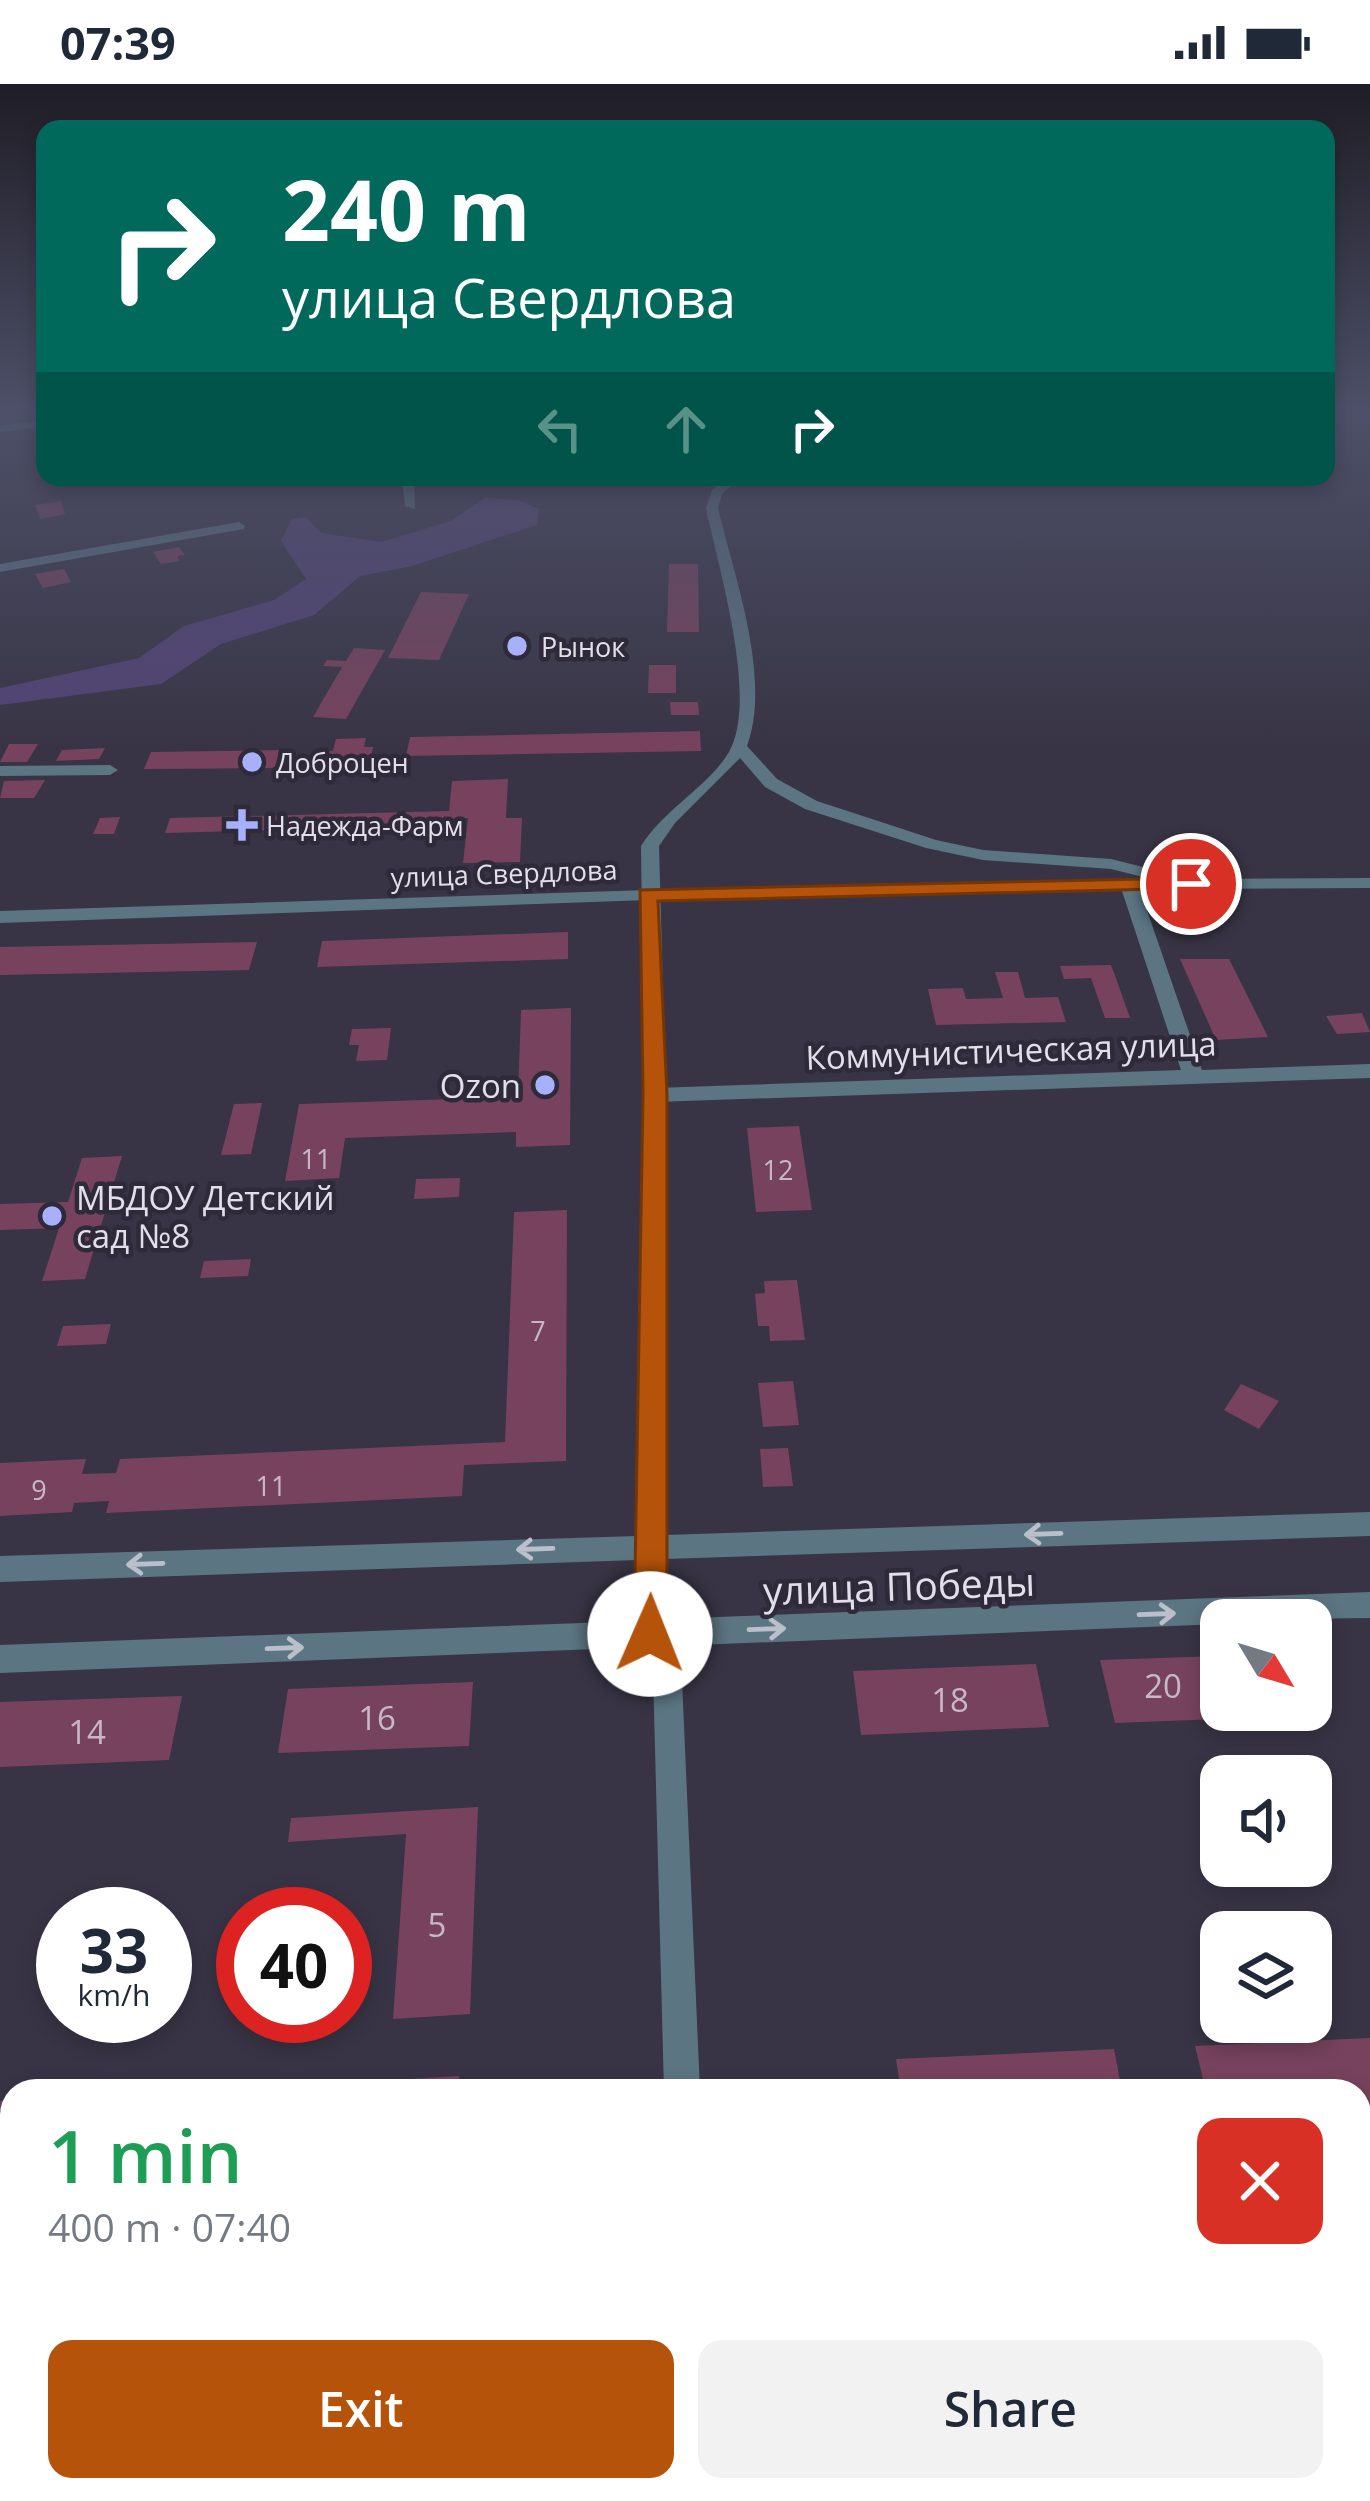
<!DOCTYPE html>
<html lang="en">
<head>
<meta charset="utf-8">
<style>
	:root { --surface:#fff; --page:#f2f2f3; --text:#1f2937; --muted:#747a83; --accent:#b45309 }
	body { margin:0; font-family:"Open Sans",sans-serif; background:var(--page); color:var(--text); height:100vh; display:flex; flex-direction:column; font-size:45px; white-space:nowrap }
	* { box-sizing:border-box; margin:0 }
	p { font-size:39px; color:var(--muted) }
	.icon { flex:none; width:66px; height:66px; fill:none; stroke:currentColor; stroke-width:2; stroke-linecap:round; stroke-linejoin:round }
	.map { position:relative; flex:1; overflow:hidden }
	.sheet { position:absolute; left:0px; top:1995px; width:1371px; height:423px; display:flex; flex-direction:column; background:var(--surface); border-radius:36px 36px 0 0; box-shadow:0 6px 18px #0003 }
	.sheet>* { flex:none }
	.hud { position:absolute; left:36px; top:36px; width:1299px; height:366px; border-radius:24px; box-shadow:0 6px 18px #0003; background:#00695c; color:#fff; overflow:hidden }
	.needle { width:78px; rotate:128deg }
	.fabs { position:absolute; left:1200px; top:1515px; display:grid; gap:24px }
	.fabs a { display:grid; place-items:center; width:132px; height:132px; border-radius:24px; background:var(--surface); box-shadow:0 6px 18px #0003; font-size:60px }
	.speed { position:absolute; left:36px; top:1803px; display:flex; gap:24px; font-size:60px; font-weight:700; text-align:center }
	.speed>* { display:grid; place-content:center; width:156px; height:156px; border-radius:50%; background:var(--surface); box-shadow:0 6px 18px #0003; line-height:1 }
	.speed small { font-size:30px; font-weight:400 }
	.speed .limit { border:18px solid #d22; background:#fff; color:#111 }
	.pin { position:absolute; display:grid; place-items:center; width:102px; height:102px; color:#fff; margin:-51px; border:6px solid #fff; border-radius:50%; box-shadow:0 3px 12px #0007 }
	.me { position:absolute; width:132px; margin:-66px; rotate:1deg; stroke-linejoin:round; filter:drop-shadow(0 0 9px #0008) }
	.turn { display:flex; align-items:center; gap:42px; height:252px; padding:0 48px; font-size:54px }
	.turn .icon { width:156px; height:156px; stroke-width:2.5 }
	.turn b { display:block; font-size:84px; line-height:102px }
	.lanes { display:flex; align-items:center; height:114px; padding:0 48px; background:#0003; justify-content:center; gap:60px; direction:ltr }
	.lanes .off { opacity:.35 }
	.round { display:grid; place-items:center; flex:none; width:126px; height:126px; border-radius:24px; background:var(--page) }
	.summary { display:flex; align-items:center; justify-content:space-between; height:204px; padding:0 48px }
	h1 { font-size:72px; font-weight:600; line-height:90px; color:#1e9e55 }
	.button { display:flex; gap:24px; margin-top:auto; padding:24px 48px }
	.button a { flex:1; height:138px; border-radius:24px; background:var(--accent); color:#fff; font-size:48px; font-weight:600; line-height:138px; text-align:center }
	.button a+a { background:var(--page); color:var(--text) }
	.status { display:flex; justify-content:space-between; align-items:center; height:84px; padding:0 60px; background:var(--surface); direction:ltr }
	.status svg { height:33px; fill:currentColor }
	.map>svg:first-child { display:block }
	.green { fill:#524375 }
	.building { fill:#77425d }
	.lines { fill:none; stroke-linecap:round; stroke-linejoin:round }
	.pedestrian { fill:#5b7582; fill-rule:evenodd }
	.minor { fill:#5b7582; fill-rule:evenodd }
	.tertiary { fill:#5b7582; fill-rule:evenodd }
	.secondary { fill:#6d98ac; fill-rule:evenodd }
	.oneway { stroke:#babfcb }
	.route { fill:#b45309; stroke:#753606; stroke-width:3 }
	.poi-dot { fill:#a8b0fc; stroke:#2e2a3a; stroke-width:4.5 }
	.labels { text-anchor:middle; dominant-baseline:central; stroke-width:9; stroke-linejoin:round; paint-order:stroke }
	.far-poi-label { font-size:27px; fill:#e2dfea; stroke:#2e2a3a; text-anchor:start }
	.far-street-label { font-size:27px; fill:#e2dfea; stroke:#2e2a3a }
	.number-label { font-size:27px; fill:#c7b8c7 }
	.street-label { font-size:33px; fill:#e2dfea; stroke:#2e2a3a }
	.poi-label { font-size:33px; fill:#e2dfea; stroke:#2e2a3a; text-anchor:end }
	.near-number-label { font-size:33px; fill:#c7b8c7 }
	.near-street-label { font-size:39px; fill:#e2dfea; stroke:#2e2a3a }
</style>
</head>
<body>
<div class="status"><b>07:39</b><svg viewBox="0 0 49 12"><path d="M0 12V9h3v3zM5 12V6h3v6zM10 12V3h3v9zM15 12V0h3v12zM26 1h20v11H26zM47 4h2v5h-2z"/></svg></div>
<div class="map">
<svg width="1370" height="2417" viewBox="0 0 1370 2417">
	<rect width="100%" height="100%" fill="#383445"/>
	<path class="green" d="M485,414L518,416L539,425L537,441L412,482L360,492L314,531L221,560L161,600L0,621V604L139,574L184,542L274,516L306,495L281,457L292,435L306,433L321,449L381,458L451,437Z
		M319,2406H1046L1048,2417H318Z"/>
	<path class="building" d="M61,417L65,430L40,435L35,421Z
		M179,463L185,471L177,472L180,477L161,480L153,468Z
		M669,480H698L699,548H667Z
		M64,485L71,498L43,504L35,490Z
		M421,508L469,510L439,576L388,574Z
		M354,564L385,566L346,635L313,633L342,583L323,582L327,576L346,577Z
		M649,581H676V609H648Z
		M670,618H698L699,631H671Z
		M700,647L701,667L406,672L410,653Z
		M366,654L364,663H373L371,674L318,675L320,667H333L336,655Z
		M9,660H38L27,678H0Z
		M105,664L99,675L56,677L62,666Z
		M283,666L277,684L144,685L151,668Z
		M508,695L506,734H522L520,778L463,779L468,734L448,735L447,741L165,749L170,734L449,727L452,697Z
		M45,696L34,714H0L4,697Z
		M120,733L114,750H93L100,734Z
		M568,848V875L317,883L322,857Z
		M257,858L249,886L0,891V863Z
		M1180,875H1229L1268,953L1216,956Z
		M1111,881L1116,894L1130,934H1105L1091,894L1064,895L1060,882Z
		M995,888H1018L1025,914L1058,913L1066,938L936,941L928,905L963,904L966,915L1003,914Z
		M571,924L570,1061L516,1063V1048L345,1054L339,1094L285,1097L299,1020L518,1013L521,926Z
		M1362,929L1370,948L1337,950L1326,932Z
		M391,944L387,976L356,977L359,961H349L352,945Z
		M262,1019L251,1070L221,1071L234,1020Z
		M799,1042L812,1126L756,1128L747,1044Z
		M122,1072L85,1195L42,1197L59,1144L0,1146V1120L68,1118L82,1074Z
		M460,1094L459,1113L414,1115L416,1095Z
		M567,1126L566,1377L464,1381L462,1412L106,1429L109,1417L74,1419L72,1428L0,1432V1379L86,1375L82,1390L116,1389L120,1375L505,1358L514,1128Z
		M251,1175L248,1192L200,1194L204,1177Z
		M797,1196L805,1256L770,1257L769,1242H758L755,1210L765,1209L764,1197Z
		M111,1240L106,1260L57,1262L63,1242Z
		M793,1297L799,1341L763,1343L758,1299Z
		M1241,1300L1279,1317L1259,1345L1224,1326Z
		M788,1364L793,1402L763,1403L760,1365Z
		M1221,1572V1626H1299L1301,1632L1115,1639L1100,1576Z
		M1036,1580L1049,1643L861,1651L853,1587Z
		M473,1598L469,1662L278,1669L288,1605Z
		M182,1612L169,1676L0,1683V1618Z
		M478,1723L470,1930L393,1935L406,1750L288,1758L291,1734Z
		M1370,1954V2044L1359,2045V2007H1206L1195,1962Z
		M1114,1965L1122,2007H901L896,1975Z
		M459,1992L458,2007H275V2003Z
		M12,2016V2109L0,2110V2017Z
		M1359,2253H1370V2368H1359Z
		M12,2314V2406H165L164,2417H0V2315Z"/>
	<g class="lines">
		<path class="pedestrian" d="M666,1537L676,1541L680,1550L700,2007H664L652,1550L656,1541Z"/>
		<path class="minor" d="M402,393H414L415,425L405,422Z
			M239,438L245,442L244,445L0,488V480Z
			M0,682L110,681L118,686L110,691L0,692Z
			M1191,795L1200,800L1197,804L1140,806L1202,986L1370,980V994L655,1018L644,1011L655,1004L1181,986L1122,807L648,816L0,839V827L648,806Z
			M1359,2130H1370V2168H1359Z
			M0,2201H12V2239H0Z
			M252,2406H294L292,2417H250Z
			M1117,2406H1159L1161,2417H1119Z"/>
		<path class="tertiary" d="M728,393H741L722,410L718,424C734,492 772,594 747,662L777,695L817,717L936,756L983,766L1111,775L1191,795L1370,794V804L1191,805L1111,785L983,776L926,764L805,725L765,703L740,674L675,739L659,762L666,1011L665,1451L1370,1428V1452L665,1475V1535L1370,1508V1534L1221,1536V1540L0,1589V1561L636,1537L637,1476L0,1498V1472L637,1452L644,1011L641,762C665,724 709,702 729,668C759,615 718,483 706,424L712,406Z"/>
		<path class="secondary" d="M45,336V342L0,348V342Z"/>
	</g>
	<defs><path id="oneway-shaft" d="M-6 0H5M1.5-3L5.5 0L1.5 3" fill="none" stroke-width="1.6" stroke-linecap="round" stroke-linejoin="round" transform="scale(3)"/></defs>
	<g class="oneway">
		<use href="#oneway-shaft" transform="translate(1043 1450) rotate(178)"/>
		<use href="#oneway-shaft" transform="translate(535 1465) rotate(178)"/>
		<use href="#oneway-shaft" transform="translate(145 1480) rotate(178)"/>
		<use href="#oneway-shaft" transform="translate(1157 1530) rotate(-2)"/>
		<use href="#oneway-shaft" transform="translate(767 1545) rotate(-2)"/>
		<use href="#oneway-shaft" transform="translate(285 1564) rotate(-2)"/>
	</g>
	<linearGradient id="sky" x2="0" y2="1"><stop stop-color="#1f1d26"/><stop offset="0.49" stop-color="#4d5068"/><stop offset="1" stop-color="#4d5068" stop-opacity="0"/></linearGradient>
	<rect width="1370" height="665" fill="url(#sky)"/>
	<path class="route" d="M1191,794L1198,796V804L658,817L667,1011V1550L662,1561L650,1565L639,1561L634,1550L643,1011L640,806Z"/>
	<g class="poi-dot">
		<circle cx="517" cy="562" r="12"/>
		<circle cx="252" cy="678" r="12"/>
		<path d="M236 723h12v12h12v12h-12v12h-12v-12h-12v-12h12z"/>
		<circle cx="545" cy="1001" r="12"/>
		<circle cx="52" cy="1132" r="12"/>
	</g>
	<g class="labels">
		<g class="far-poi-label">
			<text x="541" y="562">Рынок</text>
			<text x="276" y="678">Доброцен</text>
			<text x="266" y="741">Надежда-Фарм</text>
		</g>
		<g class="far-street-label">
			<text transform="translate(504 789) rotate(-2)">улица Свердлова</text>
		</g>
		<g class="number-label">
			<text x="316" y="1074">11</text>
			<text x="778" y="1085">12</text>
			<text x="538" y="1246">7</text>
			<text x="271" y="1401">11</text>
			<text x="39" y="1405">9</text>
		</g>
		<g class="street-label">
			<text transform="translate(1011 966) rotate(-2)">Коммунистическая улица</text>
		</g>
		<g class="poi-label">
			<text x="521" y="1001">Ozon</text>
			<text x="76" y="1113" text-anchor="start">МБДОУ Детский<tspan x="76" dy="38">сад №8</tspan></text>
		</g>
		<g class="near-number-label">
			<text x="1163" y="1601">20</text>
			<text x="950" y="1615">18</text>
			<text x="377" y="1633">16</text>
			<text x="87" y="1647">14</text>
			<text x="437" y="1840">5</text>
		</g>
		<g class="near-street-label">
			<text transform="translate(899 1501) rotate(-2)">улица Победы</text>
		</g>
	</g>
</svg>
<div class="fabs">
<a><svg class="needle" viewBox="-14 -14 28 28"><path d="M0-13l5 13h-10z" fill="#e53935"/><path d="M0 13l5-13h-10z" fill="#747a83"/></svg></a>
<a><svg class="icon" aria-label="sound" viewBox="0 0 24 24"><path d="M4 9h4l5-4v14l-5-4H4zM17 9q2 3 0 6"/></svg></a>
<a><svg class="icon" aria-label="layers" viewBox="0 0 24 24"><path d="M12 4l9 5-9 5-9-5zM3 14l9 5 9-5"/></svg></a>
</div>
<div class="speed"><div>33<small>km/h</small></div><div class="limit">40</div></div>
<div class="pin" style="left:1191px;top:800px;background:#d93025"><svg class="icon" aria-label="arrive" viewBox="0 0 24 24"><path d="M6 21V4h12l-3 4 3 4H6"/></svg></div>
<svg class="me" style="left:650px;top:1550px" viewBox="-20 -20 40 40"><circle r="19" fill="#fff"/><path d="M0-13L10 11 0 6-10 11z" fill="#b45309"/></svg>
<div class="hud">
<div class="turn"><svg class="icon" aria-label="right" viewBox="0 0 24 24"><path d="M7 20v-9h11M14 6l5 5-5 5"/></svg><div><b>240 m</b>улица Свердлова</div></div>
<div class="lanes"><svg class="icon off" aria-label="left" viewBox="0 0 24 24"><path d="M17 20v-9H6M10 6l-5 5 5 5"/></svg><svg class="icon off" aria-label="ahead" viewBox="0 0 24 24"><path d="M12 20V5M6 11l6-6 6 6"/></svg><svg class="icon" aria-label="right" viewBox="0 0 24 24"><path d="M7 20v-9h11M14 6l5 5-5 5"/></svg></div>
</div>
<section class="sheet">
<div class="summary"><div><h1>1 min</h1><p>400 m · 07:40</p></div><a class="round" style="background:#d93025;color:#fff"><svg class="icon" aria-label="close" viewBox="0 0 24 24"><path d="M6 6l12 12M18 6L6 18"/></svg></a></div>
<div class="button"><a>Exit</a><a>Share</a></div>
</section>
</div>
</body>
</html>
